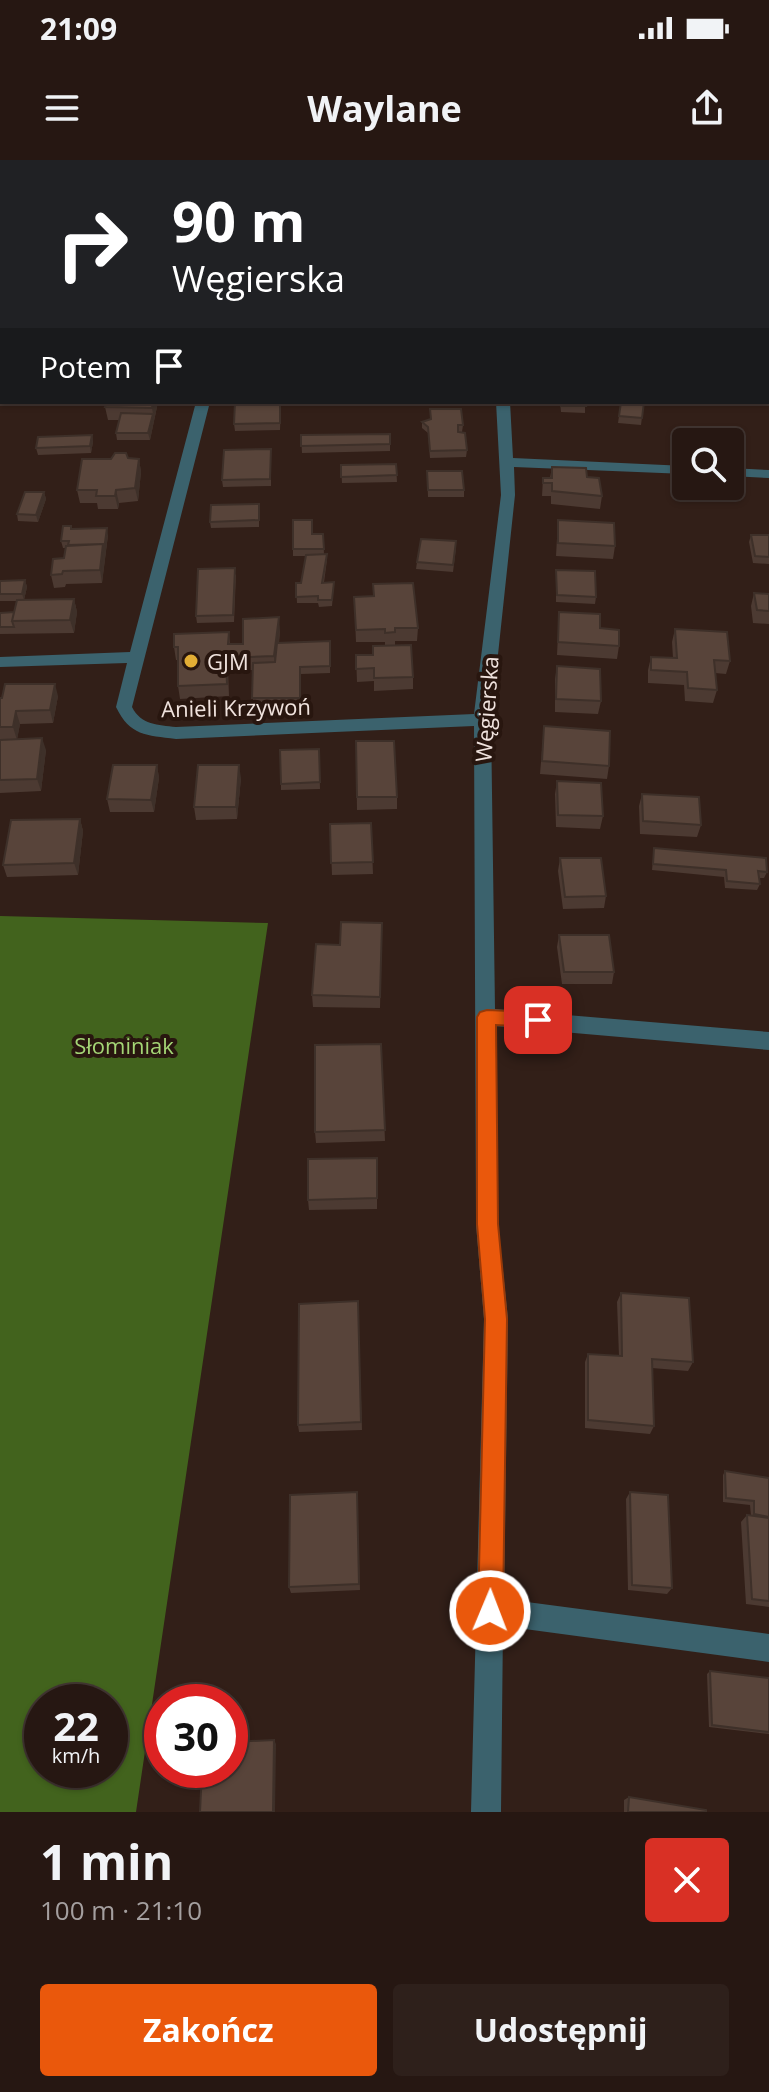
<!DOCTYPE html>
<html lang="pl">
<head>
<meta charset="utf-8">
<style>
	:root { --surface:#261712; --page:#2e201b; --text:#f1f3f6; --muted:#a49f9f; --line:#423632; --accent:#ea580c }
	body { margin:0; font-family:"Open Sans",sans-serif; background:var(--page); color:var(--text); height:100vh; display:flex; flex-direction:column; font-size:30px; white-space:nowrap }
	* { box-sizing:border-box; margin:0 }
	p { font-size:26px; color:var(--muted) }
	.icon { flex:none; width:44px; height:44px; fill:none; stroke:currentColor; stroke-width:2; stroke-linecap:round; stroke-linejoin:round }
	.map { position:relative; height:1652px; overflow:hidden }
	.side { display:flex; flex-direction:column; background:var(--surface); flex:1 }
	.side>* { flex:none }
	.banner { position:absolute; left:0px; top:0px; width:770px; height:244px; box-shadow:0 2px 6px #0004,0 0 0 2px var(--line); background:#202124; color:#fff; overflow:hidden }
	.tools { position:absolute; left:672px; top:268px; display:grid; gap:16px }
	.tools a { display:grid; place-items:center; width:72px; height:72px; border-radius:8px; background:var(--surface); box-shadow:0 2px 6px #0004,0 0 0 2px var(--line); font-size:40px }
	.speed { position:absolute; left:24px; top:1524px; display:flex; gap:16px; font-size:40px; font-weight:700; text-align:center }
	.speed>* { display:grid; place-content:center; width:104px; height:104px; border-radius:50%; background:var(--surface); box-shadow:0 2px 6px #0004,0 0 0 2px var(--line); line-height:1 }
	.speed small { font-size:20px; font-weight:400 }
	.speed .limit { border:12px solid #d22; background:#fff; color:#111 }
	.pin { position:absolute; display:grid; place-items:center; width:68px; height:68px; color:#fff; margin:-34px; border-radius:16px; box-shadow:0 4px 12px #0006 }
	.me { position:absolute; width:88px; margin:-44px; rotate:1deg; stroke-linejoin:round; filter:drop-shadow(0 0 6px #0008) }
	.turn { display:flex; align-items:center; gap:28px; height:168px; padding:0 40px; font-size:36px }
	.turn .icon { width:104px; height:104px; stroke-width:2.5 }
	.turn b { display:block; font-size:56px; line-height:68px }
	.then { display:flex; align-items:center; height:76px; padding:0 40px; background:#0003; gap:16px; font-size:30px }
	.round { display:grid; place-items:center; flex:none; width:84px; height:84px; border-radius:8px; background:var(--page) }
	.head { display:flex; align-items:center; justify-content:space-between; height:136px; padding:0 40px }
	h1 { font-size:48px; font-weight:700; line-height:60px }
	.primary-button { display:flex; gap:16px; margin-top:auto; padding:16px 40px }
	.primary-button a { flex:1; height:92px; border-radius:8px; background:var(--accent); color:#fff; font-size:32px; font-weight:700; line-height:92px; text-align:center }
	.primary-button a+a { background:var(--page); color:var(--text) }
	.status { display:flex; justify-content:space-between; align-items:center; height:56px; padding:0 40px; background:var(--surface); direction:ltr }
	.status svg { height:22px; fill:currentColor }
	header { display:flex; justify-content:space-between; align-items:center; height:104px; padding:0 40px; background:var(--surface); font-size:36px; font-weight:700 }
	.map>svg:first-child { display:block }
	.forest { fill:#42631d; fill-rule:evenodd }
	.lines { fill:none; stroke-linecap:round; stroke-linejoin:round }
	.minor { fill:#3b626d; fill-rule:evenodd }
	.wall { fill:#4c3a32 }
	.shaded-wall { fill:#3e3029 }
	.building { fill:#58443a; stroke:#3e3029; stroke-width:2 }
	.route { fill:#ea580c; stroke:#983908; stroke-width:2 }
	.poi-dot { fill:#e3ae35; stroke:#28160f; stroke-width:3 }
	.labels { text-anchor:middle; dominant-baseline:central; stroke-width:8; stroke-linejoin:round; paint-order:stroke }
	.poi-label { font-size:22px; fill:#f0e3de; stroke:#28160f; text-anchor:start }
	.street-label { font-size:22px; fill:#f0e3de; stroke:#28160f }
	.park-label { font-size:22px; fill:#a4d575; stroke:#28160f }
</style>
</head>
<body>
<div class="status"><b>21:09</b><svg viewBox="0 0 49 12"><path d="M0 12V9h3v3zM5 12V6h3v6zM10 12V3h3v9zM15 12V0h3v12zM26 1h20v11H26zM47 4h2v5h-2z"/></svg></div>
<header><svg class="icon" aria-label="menu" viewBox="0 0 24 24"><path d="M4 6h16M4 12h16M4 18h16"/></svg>Waylane<svg class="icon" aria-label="share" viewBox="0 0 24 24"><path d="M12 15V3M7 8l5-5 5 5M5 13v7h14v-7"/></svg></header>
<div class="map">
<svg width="769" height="1652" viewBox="0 0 769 1652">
	<rect width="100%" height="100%" fill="#321f18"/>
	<path class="forest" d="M0,756L268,763L136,1652H0ZM42,1542H110V1610H42Z"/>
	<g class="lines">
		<path class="minor" d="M472,0H482V2H472Z
			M0,39H2V46H0Z
			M768,51H769V57H768Z
			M0,146H2V154H0Z
			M196,242H210L132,547C141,565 158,565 176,567L474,554L501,335L496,242H510L513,298L686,306V314L514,307L515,335L491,560L495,849L769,872V890L495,866L498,1064L508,1159L504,1439L769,1474V1502L503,1466L501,1652H471L484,1159L476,1064L474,566L176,579C146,575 130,576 116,547L127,503L0,507V497L130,492Z
			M730,308L769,310V318L730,316Z"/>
	</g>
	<path class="wall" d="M93,0H122V2H93Z
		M279,0H331V2H279Z
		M496,0H523V2H496Z
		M556,0H595L594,2H556Z
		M623,0H654V2H623Z
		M0,52L2,53V79H0Z
		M158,242L150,280H117L116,273L119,260H108L105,247Z
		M281,242L280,270L235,271L234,264Z
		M560,242H585V253L561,252Z
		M621,242H644L641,265L618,263Z
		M430,249L463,265L462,272L467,290L466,297L430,298L428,273L422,268V262L430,259Z
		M390,274V291L302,293L301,275Z
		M92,275L93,282L91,293L38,295L36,288Z
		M271,296V326L223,327L222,320Z
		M128,298L139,299L141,312L138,341L119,343L118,349H98L97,343H80L77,330Z
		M396,304L397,322L342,323L341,305Z
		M552,307L587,317L602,336L600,349L551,344V336H542L543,318H550Z
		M427,311L464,330V337H428Z
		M44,332L46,339L38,362L18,361L17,354Z
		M259,344V367L211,368L210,362Z
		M293,360L313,374H323L324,394H327V400L324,422H334L332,446L319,447L318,443H297L296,423H301L306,396H293Z
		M558,360L615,386L613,399L556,396Z
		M71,369L108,375L102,423L66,424L65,427L54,428L51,415L64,398L66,388H63L61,381Z
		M751,375H769V404L753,403L749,382Z
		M456,388L453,412L416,409L417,402Z
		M556,410L596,437L595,444L556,442Z
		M236,414L234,462L197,463L196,456Z
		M25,420L27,427L24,440L74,439L77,452L74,473L0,474V453L14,452L17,441H0V421Z
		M373,424L418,468L417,481H395V485L413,517V529L374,531V521L357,522L356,495H373L385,485V482H356L354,437L373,436Z
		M754,433L769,434V464L753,463L751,446Z
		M559,452L600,468L619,486L617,499L557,495Z
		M675,469L730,501L726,514L715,513L717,530L713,543L685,541L684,525L648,523V510L651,497L673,498L672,482Z
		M280,470L279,483L330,481V513L301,514L300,545H253V510L228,511L229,536L180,539L178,526V500H176L174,487L229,472L230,484H243Z
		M557,506L601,541L598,554L555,552V519Z
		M58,536L53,563L20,564L17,579L46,590L41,631L0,633V538Z
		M544,566L609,606L607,619L540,614Z
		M356,581L397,637V649L357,650Z
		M319,589L320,629L281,630V624Z
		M157,605L159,618L154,652H110L107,639Z
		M241,618L237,659L196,660L194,647Z
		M557,621L603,656L600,669L556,667L555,634Z
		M642,634L701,665L697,677L640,674L639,646Z
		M80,659L83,671L78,715L7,717L3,705Z
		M371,663L373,714L332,715L330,664Z
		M654,688L767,712L764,718H759L760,724L757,730L725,728L724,717L652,710Z
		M560,698L606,736L604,748L563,749L558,711Z
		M382,763L380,848L313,847L312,835L340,785Z
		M559,775L614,812L612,824H562L557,787Z
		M381,884L385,981L316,983L315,972Z
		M377,998V1049L309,1050L308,1040Z
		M621,1133L693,1202L688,1211L652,1208L654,1266L650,1274L585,1268V1202L588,1194L619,1196L617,1142Z
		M358,1141L362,1270L299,1272L298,1265Z
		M725,1311L769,1318V1447L746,1444L741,1362L747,1355L751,1356L750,1345L723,1342V1315Z
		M357,1332L360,1430L291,1433L289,1427Z
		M630,1332L672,1428L667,1434L628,1430L626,1339Z
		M710,1511L769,1518V1574L709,1567L707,1514Z
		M629,1637L706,1652H624V1640Z"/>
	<path class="shaded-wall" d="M298,0H317V2H298Z
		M0,104L2,113L0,122Z
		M0,157L2,164V172L0,177Z
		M153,242H158L150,280L148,273L153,254L152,248Z
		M92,275L93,282L91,293L90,286Z
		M139,299L141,312L138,341L135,328Z
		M116,330L119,343L118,349L115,336Z
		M44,332L46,339L38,362L36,355Z
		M107,368L108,375L102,423L100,410L103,384Z
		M25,420L27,427L24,440L22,434Z
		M74,439L77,452L74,473L70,460Z
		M279,457L280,470L276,509L274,496Z
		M55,524L58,536L53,563L50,550Z
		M16,551L20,564L17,580L13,567Z
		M42,578L46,590L41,631L37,619Z
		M157,605L159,618L154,652L151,640Z
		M239,605L241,618L237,659L236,647Z
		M80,659L83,671L78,715L74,703Z
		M274,1580L276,1584L275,1652H273Z"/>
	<path class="building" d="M279,0H298V2H279Z
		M431,0H455V2H431Z
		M0,52L2,53V67H0Z
		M0,211L2,212V221L0,226Z
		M107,242H153L152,248L105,247Z
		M235,242H280V263L234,264Z
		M561,242H585L586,246H561Z
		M621,242H644L642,258L619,256Z
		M430,249H461L463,265H458V272L465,273L467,290L430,291L428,267L422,262L431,259Z
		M121,253L153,254L148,273H116Z
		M390,274V284L301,286V275Z
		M92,275L90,286L36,288L38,277Z
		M271,289L270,319L222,320L224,290Z
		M115,293H126L128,298L139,299L135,328L116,330L115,336H96L97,330H77L82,299H111Z
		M396,304L397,315L341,317V305Z
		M552,307L586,308L587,317L599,318L602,336L552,331V323H543V318H552Z
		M427,311H462L464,330H428Z
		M25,332H44L36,355L17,354Z
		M259,344V360L210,362L211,345Z
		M293,360H312V374H323L324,389H293Z
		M558,360L614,363L615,386L558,383Z
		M63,366H71V369L107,368L104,390L103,384L68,385L69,381H61Z
		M751,375H769V397L755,396Z
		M421,379L456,381L453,405L417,402Z
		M103,384L100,410L63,411L62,414L51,415L53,399L64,398L66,386Z
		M327,394L322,423L334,422L332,440H318V436L296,437V423H301L306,395Z
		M235,408L233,455L196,456L198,409Z
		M556,410L595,411L596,437L557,435Z
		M25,420L22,434H0V421Z
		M413,423L418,468H395V472L385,473V469L356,470L354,437L374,436L373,424Z
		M754,433L769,434V451L757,450Z
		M74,439L70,460L12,461L17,440Z
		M14,452L12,461L14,467H0V453Z
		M559,452L600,454V468L619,470V486L558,482Z
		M279,457L274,496L226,498L227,524L178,526V487H174V474L229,472L228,484H243V459Z
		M675,469L727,472L730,501L714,500L717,530L688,528L687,512L651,510V497L677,498Z
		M330,481V506L300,507V538H252L253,503L275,502L277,483Z
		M411,485L413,517L374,518V508L356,509V495H373V486Z
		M557,506L600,509L601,541L556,539Z
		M5,524H55L50,550L16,551L13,567H0V538H2Z
		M544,566L610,571L609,606L542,601Z
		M42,578L37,619L0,620V580Z
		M356,581H394L397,637H357Z
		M319,589L320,622L281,624L280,590Z
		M113,605H157L151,640L107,639Z
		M198,605H239L236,647H194Z
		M557,621L601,623L603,656L558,655Z
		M642,634L699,637L701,665L643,661Z
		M80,659L74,703L3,705L11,660Z
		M371,663L373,702L331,703L330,664Z
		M654,688L766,698L767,712L758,711L760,724L727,721L726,710L653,704Z
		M560,698H601L606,736L565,737Z
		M341,762L382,763L380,837L312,835L316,784L340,785Z
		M559,775H609L614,812H564Z
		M381,884L385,970L315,972V885Z
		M377,998V1038L308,1040V999Z
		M621,1133L689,1138L693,1202L652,1199L654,1266L588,1260V1194L622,1196Z
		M358,1141L361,1262L298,1265L299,1144Z
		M725,1311L769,1318V1357L754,1354V1341L726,1338Z
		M357,1332L359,1424L289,1427L290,1335Z
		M630,1332L668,1335L672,1428L632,1425Z
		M747,1355L769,1358V1441L752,1439Z
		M710,1511L769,1518V1572L712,1565Z
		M274,1580L273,1652H200L202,1610H230V1582Z
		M629,1637L706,1650V1652H628Z"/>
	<path class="route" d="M487,850L538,852L545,854L548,860L545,865L538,867L496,865L498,1064L507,1159L503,1451L499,1460L490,1463L482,1460L478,1451L485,1159L477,1064V857L480,852Z"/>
	<circle class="poi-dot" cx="191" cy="501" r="8"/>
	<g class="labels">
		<g class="poi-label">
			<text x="207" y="501">GJM</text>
		</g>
		<g class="street-label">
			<text transform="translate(236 547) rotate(-1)">Anieli Krzywoń</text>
			<text transform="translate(486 549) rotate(-86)">Węgierska</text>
		</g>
		<g class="park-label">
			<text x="124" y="885">Słominiak</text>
		</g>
	</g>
</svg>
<div class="tools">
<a><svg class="icon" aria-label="search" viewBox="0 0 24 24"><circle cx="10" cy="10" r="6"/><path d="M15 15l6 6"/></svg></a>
</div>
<div class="speed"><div>22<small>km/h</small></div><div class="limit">30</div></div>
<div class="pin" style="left:538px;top:860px;background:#d93025"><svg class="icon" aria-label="arrive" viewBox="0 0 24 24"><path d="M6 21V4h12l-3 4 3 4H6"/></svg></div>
<svg class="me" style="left:490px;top:1451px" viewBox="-20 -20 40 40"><circle r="17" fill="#ea580c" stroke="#fff" stroke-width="3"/><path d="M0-11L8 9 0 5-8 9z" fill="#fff"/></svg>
<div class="banner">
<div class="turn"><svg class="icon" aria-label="right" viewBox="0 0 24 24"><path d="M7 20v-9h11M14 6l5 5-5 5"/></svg><div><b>90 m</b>Węgierska</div></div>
<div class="then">Potem<svg class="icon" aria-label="arrive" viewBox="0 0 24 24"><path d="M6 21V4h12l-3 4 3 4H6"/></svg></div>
</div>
</div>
<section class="side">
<div class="head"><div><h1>1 min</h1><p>100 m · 21:10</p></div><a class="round" style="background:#d93025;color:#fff"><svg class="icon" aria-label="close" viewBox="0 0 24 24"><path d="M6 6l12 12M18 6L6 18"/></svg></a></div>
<div class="primary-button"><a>Zakończ</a><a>Udostępnij</a></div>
</section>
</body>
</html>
